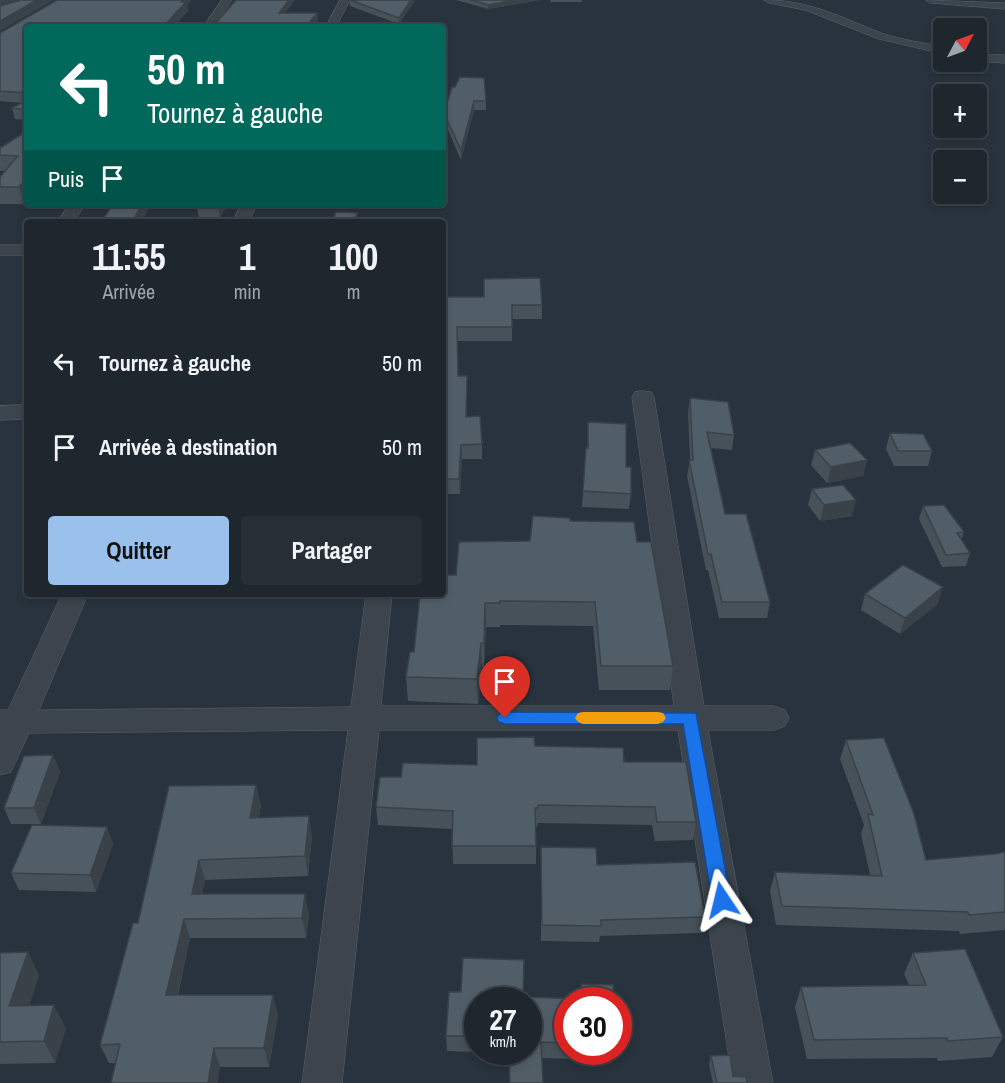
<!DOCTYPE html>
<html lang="fr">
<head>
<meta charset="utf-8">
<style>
	:root { --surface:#1e262e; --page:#262e36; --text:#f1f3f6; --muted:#a1a5aa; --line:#3c434a; --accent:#99c1ec }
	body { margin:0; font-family:"Archivo Narrow",sans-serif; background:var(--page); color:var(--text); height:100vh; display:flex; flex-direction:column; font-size:22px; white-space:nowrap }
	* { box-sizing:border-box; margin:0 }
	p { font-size:20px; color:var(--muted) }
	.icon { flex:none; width:33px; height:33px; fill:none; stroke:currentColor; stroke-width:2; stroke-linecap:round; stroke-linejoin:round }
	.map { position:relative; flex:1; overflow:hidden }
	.details { position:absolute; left:24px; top:219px; width:422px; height:378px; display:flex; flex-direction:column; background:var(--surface); border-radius:6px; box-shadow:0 3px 9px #0003,0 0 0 2px var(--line) }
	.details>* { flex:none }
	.guide { position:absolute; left:24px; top:24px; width:422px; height:183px; border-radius:6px; box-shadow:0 3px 9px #0003,0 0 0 2px var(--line); background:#00695c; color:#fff; overflow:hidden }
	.needle { width:39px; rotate:49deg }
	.fabs { position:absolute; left:933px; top:18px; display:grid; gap:12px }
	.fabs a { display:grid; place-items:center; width:54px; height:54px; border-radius:6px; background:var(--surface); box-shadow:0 3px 9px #0003,0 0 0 2px var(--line); font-size:30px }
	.speed { position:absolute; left:464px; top:987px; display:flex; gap:12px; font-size:30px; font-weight:700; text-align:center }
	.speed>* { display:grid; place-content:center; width:78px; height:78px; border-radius:50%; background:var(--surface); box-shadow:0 3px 9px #0003,0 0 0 2px var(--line); line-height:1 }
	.speed small { font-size:15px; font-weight:400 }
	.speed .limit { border:9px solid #d22; background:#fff; color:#111 }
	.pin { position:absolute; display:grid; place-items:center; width:51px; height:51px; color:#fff; margin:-62px -26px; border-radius:50% 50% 50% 0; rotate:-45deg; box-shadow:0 0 6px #0007 }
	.pin .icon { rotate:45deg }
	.me { position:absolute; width:66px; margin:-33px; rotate:350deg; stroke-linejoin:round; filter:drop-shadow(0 0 4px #0008) }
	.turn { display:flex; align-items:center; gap:21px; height:126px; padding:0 24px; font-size:27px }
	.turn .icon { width:78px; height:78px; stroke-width:2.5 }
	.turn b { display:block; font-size:42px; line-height:51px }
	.then { display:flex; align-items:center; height:57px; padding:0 24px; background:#0003; gap:12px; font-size:22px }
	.eta { display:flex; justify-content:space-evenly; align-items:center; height:102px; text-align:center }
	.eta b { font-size:36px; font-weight:700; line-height:42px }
	.button { display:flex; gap:12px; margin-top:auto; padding:12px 24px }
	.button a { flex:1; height:69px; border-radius:6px; background:var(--accent); color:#111; font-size:24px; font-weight:700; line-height:69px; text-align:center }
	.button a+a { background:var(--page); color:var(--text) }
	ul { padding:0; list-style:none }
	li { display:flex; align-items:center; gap:18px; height:84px; padding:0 24px }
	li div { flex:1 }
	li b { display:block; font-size:22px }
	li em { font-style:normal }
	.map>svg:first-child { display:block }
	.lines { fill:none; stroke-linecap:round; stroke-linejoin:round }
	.street-casing { stroke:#5a636b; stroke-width:1 }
	.street { fill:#3c454d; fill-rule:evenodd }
	.wall { fill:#475159; fill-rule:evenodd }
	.shaded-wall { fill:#394248 }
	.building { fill:#525e67; stroke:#394248; stroke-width:1.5 }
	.route { fill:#1a73e8; stroke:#114b97; stroke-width:1.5 }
	.slow { fill:#f59e0b }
</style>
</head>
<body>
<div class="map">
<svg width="1005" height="1083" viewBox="0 0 1005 1083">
	<rect width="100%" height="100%" fill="#28333d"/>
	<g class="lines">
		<defs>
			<path id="street" d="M222,0H232L213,27H203Z
				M340,0H350L336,27H326Z
				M764,0C812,0 841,18 884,34C903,40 924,43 944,47V54L879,39L805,10L769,3Z
				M926,0L1005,3V9L931,3Z
				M976,54L1005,55V63L976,61Z
				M70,204H86L73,222H57Z
				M241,204H257L249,222H233Z
				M0,245H27V255H0Z
				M643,391L651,392L654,397L704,706H774L785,710L789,718L785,726L774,730H708L773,1083H733L678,730H379L342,1083H302L348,730L29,733L11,772L0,775V710H8L62,594H88L39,710L351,707L366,594H392L381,706H674L632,397L635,392Z
				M27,405V419L0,420V406Z"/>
		</defs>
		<use href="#street" class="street-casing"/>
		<use href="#street" class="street"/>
	</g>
	<path class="wall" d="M57,0H191L187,6L188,11L173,27H27V120L15,119L12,108L23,103L0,101V33Z
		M349,0H415L399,24L350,6Z
		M456,0H541L488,9Z
		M550,0H582V2H551Z
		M286,13H317L318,21L313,27H216V23Z
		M452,87L486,101V110H474L461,160L445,123L444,113Z
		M27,131L24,204H0V177L5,171H0V148Z
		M113,204H239L238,205H227L220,218H199L197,207L199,205L151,204L141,222H102Z
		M442,297L542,305V319H512V341H458V376L467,417L482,444V459H462L460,494H442Z
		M690,398L734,435L732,450L711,448L725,514L770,602L767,618H719L708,570H706L687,476L690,460L688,413Z
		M890,433L932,451L928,466H894L886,449Z
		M586,448L626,467L631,494L629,509L582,507Z
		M815,450L867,460L863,476L827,483L811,465Z
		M812,489L852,516L820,521L808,505Z
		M923,506L964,532L961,540L970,553L966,566L942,567L919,519Z
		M570,521L637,542L673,666L670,690H599L593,626L500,625V627H486L484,667H482L478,704L408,701L406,677L414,652L456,575Z
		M865,594L938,604L900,634L861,610Z
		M846,740L926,860L995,854L1005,852V930L960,934L959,931L776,925L770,891L775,872L870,875L861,834L864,825L840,759Z
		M535,746L624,762L696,822L693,840L655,841L652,825L538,823L537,827H536V864H453L452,829L378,825L376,807L401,777L477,765Z
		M53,755L60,772L41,824H11L4,808Z
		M169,786L261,805L259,817L312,836L308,876L205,880L202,894L309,914L306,938H190L178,995L278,1014L269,1067H220L109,1063L100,1045L138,923Z
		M107,827L113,844L96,892L19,890L11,873Z
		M541,847L705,917L702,933L600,936L599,942L541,941Z
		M0,953L39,975L29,1006L66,1028L55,1063L0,1064Z
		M913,953L1003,1037L992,1057L938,1061L937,1058L807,1059L795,1007L801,987L909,985L904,974Z
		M463,958L524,960L523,997L580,999L581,984L613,985L614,1000H567V1052H615L614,1060L542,1058L543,1083H510L509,1053L447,1051L446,1036L449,992H461ZM477,1000H528V1052H477Z
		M711,1056L733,1076L747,1083H713L709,1064Z"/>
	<path class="shaded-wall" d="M0,0H20L0,5Z
		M37,0H54L0,31V21Z
		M182,0H191L187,6L188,11L173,27H163Z
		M289,0H295L280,20L279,13Z
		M411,0H415L399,24V18Z
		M515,0H541L488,9V5Z
		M317,13L318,21L313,27H306Z
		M474,101V110L461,160V150Z
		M27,178V200L24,204L19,187Z
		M143,204H151L141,222H133Z
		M220,204H227V205L220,218L218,207Z
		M357,213L358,222H354Z
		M461,445L462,459L460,494L459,479Z
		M867,460L863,476L827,483L831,467Z
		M856,500L852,516L820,521L824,505Z
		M943,587L938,604L900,634L905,618Z
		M485,603L486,627L484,667V643Z
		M481,643L482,667L478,704L477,679Z
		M53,755L60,772L41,824L34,808Z
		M256,785L261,805L255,838L250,818Z
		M309,816L312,836L308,876L305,856Z
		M107,827L113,844L96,892L90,875Z
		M199,860L205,880L198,914L192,894Z
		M305,894L309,914L306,938L302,918Z
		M184,919L190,938L173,1014L166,995Z
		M28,952L39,975L21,1029L9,1006Z
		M273,995L278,1014L269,1067L264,1048Z
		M54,1005L66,1028L55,1063L44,1041Z
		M214,1048L220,1067L218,1083H208Z"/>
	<path class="building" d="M21,0H37L0,21V6Z
		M57,0H182L181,2H186L163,27H27V93L0,91V33Z
		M236,0H289L279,13H317L306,27H220L225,23H216Z
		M350,0H411L399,18Z
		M471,0H515L488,5Z
		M460,77L484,78L486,101H474L461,150L444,113L452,87H455Z
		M27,100V110L12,108Z
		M27,131V178L19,187H0V177L18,156L0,155V148Z
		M113,204H143L132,221H102Z
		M199,204H220L218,207H197Z
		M336,212L357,213L354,222H332Z
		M540,278L542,305H512V327H457L458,376H467L466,417L480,416L482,444L461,445L459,479H442V297H484V279Z
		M690,398L728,402L734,435L707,432L725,514H746L770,602H722L711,554H708L689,460H693Z
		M588,422L626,424V467H631V494L583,491L586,448H588Z
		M890,433L923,434L932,451H898Z
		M850,443L867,460L831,467L815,450Z
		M843,485L856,500L824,505L812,489Z
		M944,505L964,532L957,533L970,553L946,555L923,506Z
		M533,516L570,518V521L634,522L637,542H651L673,666H601L595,602L500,601V603H485L484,643H481L477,679L406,677L410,652H414L420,594H442V575H456L459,542L530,541Z
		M903,565L943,587L905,618L865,594Z
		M534,737L535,746L623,748L624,762H686L696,822H657L655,807L538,805V808H535L536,846H452L453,811L376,807L380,777H401L403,763L477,765V738Z
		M884,738L914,814L926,860L995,854L1005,852V912L969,915L968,912L782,906L775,872L882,876L868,814L873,815L846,740Z
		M53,755L34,808H4L24,756Z
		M256,785L250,818L309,816L305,856L199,860L192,894H305L302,918L184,919L166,995H273L264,1048H214L208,1083H111L120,1044L100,1045L133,923H138L169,786Z
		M32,825L107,827L90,875L11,873Z
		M541,847L596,848L597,865L695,862L705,917L601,920V926L542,925Z
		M965,949L1003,1037L948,1041L947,1038L814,1040L801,987L926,985L913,953Z
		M28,952L9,1006L54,1005L44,1041L0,1042V953Z
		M463,958L524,960L523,997L582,999L581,984L613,985L614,1000H567V1043L541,1042L543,1083H510L509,1052H528V1000H477V1036H446L449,992H461Z
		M730,1055L733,1076L746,1077L747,1083H717L711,1056Z"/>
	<path class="route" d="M505,712L696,713L731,900L729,906L722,909L715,906L712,900L683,724H505L499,722L497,718L499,714Z"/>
	<path class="slow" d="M583,712H658L663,713L666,718L663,722L658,724H583L578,722L575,718L578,713Z"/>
</svg>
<div class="fabs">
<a><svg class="needle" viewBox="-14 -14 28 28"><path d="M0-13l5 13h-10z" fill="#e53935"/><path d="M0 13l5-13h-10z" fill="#a1a5aa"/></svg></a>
<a>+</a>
<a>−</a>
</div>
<div class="speed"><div>27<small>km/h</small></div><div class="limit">30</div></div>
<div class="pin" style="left:505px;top:718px;background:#d93025"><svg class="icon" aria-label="arrive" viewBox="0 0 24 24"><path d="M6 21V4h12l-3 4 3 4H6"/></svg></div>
<svg class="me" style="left:722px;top:900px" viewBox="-20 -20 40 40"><path d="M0-17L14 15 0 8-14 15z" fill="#1a73e8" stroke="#fff" stroke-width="4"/></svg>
<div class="guide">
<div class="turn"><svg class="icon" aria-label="left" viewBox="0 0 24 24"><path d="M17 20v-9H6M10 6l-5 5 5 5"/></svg><div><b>50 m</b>Tournez à gauche</div></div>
<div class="then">Puis<svg class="icon" aria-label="arrive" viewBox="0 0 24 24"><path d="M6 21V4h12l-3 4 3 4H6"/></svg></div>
</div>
<section class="details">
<div class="eta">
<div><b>11:55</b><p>Arrivée</p></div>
<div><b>1</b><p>min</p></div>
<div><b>100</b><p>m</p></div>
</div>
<ul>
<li><svg class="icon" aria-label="left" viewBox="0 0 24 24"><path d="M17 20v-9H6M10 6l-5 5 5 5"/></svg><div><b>Tournez à gauche</b></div><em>50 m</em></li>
<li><svg class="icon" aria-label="arrive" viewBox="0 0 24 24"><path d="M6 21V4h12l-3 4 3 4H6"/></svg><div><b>Arrivée à destination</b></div><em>50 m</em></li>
</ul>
<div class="button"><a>Quitter</a><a>Partager</a></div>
</section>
</div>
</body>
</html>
